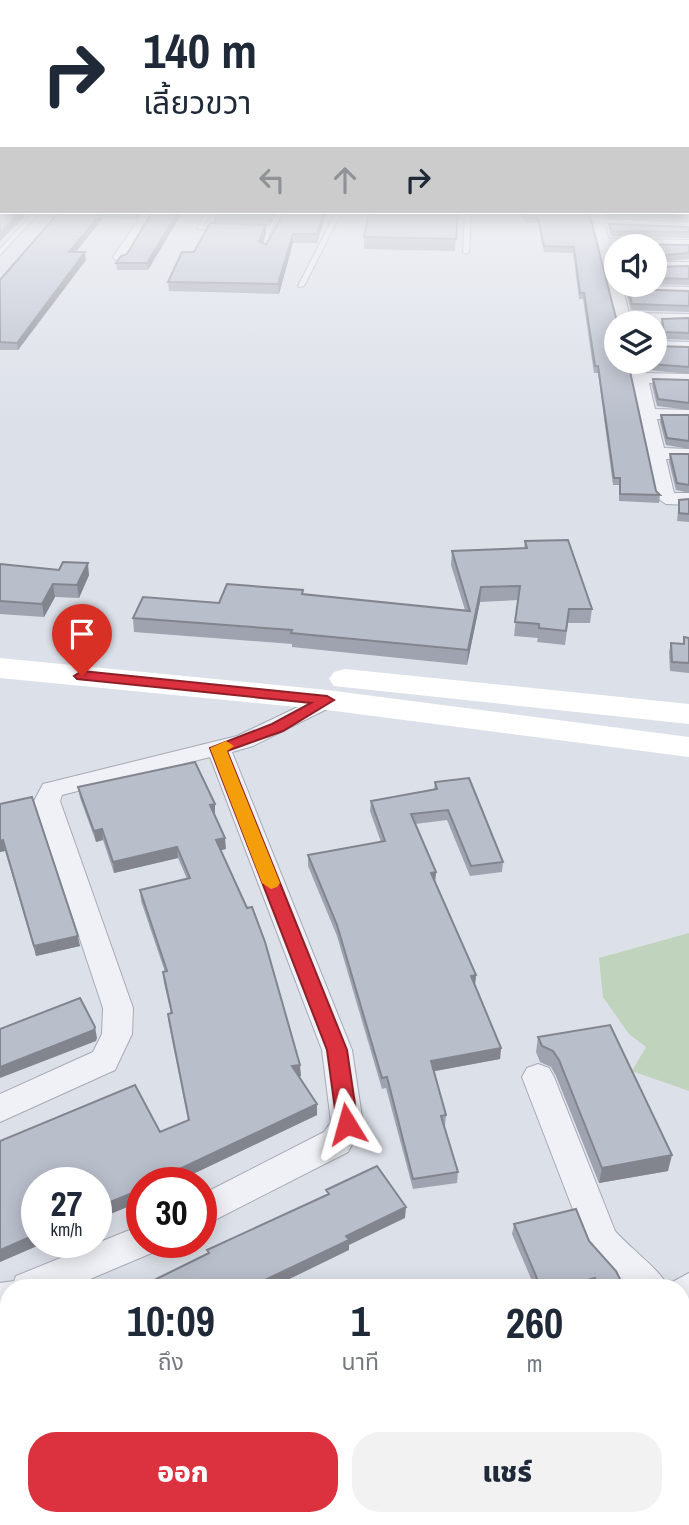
<!DOCTYPE html>
<html lang="th">
<head>
<meta charset="utf-8">
<style>
	:root { --surface:#fff; --page:#f2f2f3; --text:#1f2937; --muted:#747a83; --accent:#dc313e }
	body { margin:0; font-family:"Archivo Narrow","Noto Sans Thai",sans-serif; background:var(--page); color:var(--text); height:100vh; display:flex; flex-direction:column; font-size:26px; white-space:nowrap }
	* { box-sizing:border-box; margin:0 }
	p { font-size:23px; color:var(--muted) }
	.icon { flex:none; width:38px; height:38px; fill:none; stroke:currentColor; stroke-width:2; stroke-linecap:round; stroke-linejoin:round }
	.map { position:relative; flex:1; overflow:hidden }
	.sheet { position:absolute; left:0px; top:1279px; width:690px; height:247px; display:flex; flex-direction:column; background:var(--surface); border-radius:28px 28px 0 0; box-shadow:0 4px 18px #0003 }
	.sheet>* { flex:none }
	.top-card { position:absolute; left:0px; top:0px; width:690px; height:214px; box-shadow:0 4px 18px #0003; background:#fff; color:var(--text); overflow:hidden }
	.controls { position:absolute; left:604px; top:234px; display:grid; gap:14px }
	.controls a { display:grid; place-items:center; width:63px; height:63px; border-radius:50%; background:var(--surface); box-shadow:0 4px 18px #0003; font-size:35px }
	.speed { position:absolute; left:21px; top:1167px; display:flex; gap:14px; font-size:35px; font-weight:700; text-align:center }
	.speed>* { display:grid; place-content:center; width:91px; height:91px; border-radius:50%; background:var(--surface); box-shadow:0 4px 18px #0003; line-height:1 }
	.speed small { font-size:18px; font-weight:400 }
	.speed .limit { border:10px solid #d22; background:#fff; color:#111 }
	.pin { position:absolute; display:grid; place-items:center; width:60px; height:60px; color:#fff; margin:-72px -30px; border-radius:50% 50% 50% 0; rotate:-45deg; box-shadow:0 0 7px #0007 }
	.pin .icon { rotate:45deg }
	.me { position:absolute; width:77px; margin:-38px; rotate:352deg; stroke-linejoin:round; filter:drop-shadow(0 0 5px #0008) }
	.turn { display:flex; align-items:center; gap:24px; height:147px; padding:0 28px; font-size:32px }
	.turn .icon { width:91px; height:91px; stroke-width:2.5 }
	.turn b { display:block; font-size:49px; line-height:60px }
	.lanes { display:flex; align-items:center; height:66px; padding:0 28px; background:#0003; justify-content:center; gap:35px; direction:ltr }
	.lanes .off { opacity:.35 }
	.eta { display:flex; justify-content:space-evenly; align-items:center; height:119px; text-align:center }
	.eta b { font-size:42px; font-weight:800; line-height:49px }
	.button { display:flex; gap:14px; margin-top:auto; padding:14px 28px }
	.button a { flex:1; height:80px; border-radius:28px; background:var(--accent); color:#fff; font-size:28px; font-weight:800; line-height:80px; text-align:center }
	.button a+a { background:var(--page); color:var(--text) }
	.map>svg:first-child { display:block }
	.green { fill:#c0d3bc }
	.lines { fill:none; stroke-linecap:round; stroke-linejoin:round }
	.lane-casing { stroke:#a5aab6; stroke-width:2 }
	.street-casing { stroke:#a5aab6; stroke-width:2 }
	.lane { fill:#eff1f6; fill-rule:evenodd }
	.street { fill:#eff1f6; fill-rule:evenodd }
	.secondary { fill:#fff; fill-rule:evenodd }
	.wall { fill:#9fa3af }
	.shaded-wall { fill:#82858e }
	.building { fill:#b9becb; stroke:#82858e; stroke-width:2 }
	.route { fill:#dc313e; stroke:#8f2028; stroke-width:2 }
	.slow { fill:#f59e0b }
</style>
</head>
<body>
<div class="map">
<svg width="689" height="1525" viewBox="0 0 689 1525">
	<rect width="100%" height="100%" fill="#dce0e8"/>
	<path class="green" d="M689,933V1091L632,1071L646,1047L629,1034L603,997L599,958Z"/>
	<g class="lines">
		<defs>
			<path id="lane" d="M34,212H40L0,255V249Z
				M206,212H212L203,226L222,227L224,230L197,229Z
				M280,212H286L272,243L267,244Z
				M328,212H335L340,215L304,286L299,287L298,286L334,216Z
				M465,212H471L469,252L466,254L463,252Z"/>
			<path id="street" d="M144,212H156L125,260H115L113,257Z
				M589,212H601L603,219L689,222V230L605,227L609,239L689,240V248L611,247L616,265V285L689,287V295L624,294L629,313L689,314V322L618,324Z
				M654,262H689V270H654Z
				M654,341L689,342V352L654,351Z
				M628,362H644L646,373L689,374V384L649,383L655,409L689,410V420L657,419L664,448L689,449V459H666L674,493H689V505L666,504L657,498Z
				M327,693L335,695L339,700L335,705L253,746L232,752L352,1050L363,1124L348,1152L201,1227V1195L324,1132L331,1122L322,1050L210,757L62,795L60,801L133,1008L132,1034L115,1070L0,1122V1094L93,1052L102,1034L103,1008L34,801L43,784L237,736Z
				M538,1064L549,1068L554,1077L615,1231C629,1247 659,1269 667,1285L689,1273V1308L681,1311V1288H624L589,1251L522,1077L527,1068Z
				M142,1225V1242H159L154,1252L69,1288H9V1313L0,1317V1283L14,1281L16,1276Z"/>
		</defs>
		<use href="#lane" class="lane-casing"/>
		<use href="#street" class="street-casing"/>
		<use href="#lane" class="lane"/>
		<use href="#street" class="street"/>
		<path class="secondary" d="M0,658L327,690L689,737V757L327,710L0,678Z
			M345,669L689,704V724L334,686L329,679L334,672Z"/>
	</g>
	<path class="wall" d="M689,207V220L605,216L602,212H688Z
		M59,212H142L136,219L103,218L76,252L86,260L18,350H0V280Z
		M152,212L148,270H117L116,263L127,254Z
		M214,212H277L270,225H254L266,234L263,243L266,245L326,213L317,243H293L279,294L169,291L168,282L194,252L214,223Z
		M458,212L455,251L364,249V237Z
		M521,212H589L656,491L660,495L659,503L619,501V485H613L598,373H594L583,299H579L573,253L544,252L538,223H525Z
		M609,224L689,227V238L611,236L609,230Z
		M615,244L689,245V259L654,262V247H616V262L614,250Z
		M654,265L655,267L689,266V285L654,284Z
		M628,289L689,291V312L631,310L627,296Z
		M689,318V340L663,339L661,325L662,319Z
		M655,347H689V374L648,370L646,362H654Z
		M653,379L689,380V410L657,406L652,386Z
		M661,415H689V449L666,445L660,422Z
		M670,454H689V493L676,490L669,462Z
		M689,499V522L677,521L679,500Z
		M525,541L592,609L590,623H568L565,645L537,642L538,638L514,636L518,600L480,602L467,665L292,647V644L134,632L133,618L303,590V595L465,610L451,565L452,551L524,548Z
		M0,564L89,575L79,598L55,597L44,617L0,614Z
		M684,637L689,638V673L670,671L669,652L671,643L683,644Z
		M435,782L503,862L502,872L470,876L447,820L415,824L436,872L435,882L476,975L475,985L501,1048L500,1059L434,1071L446,1115L445,1126H444L458,1172L457,1183L413,1189L386,1088L382,1089L337,936L308,866V855L381,842L370,811L371,801L434,789Z
		M78,787L215,815L226,849L221,850L301,1076L298,1077L317,1115L174,1183H142L37,1242H46L0,1262V1141L160,1132L188,1120L169,1025L168,1014L171,1013L164,983L163,972H165L141,901L140,890L187,879L178,858L114,873L103,840L96,842L80,798Z
		M0,804L80,946L36,956L5,851L0,852Z
		M610,1025L668,1171L599,1183L556,1076L551,1067L540,1062L536,1052L538,1037Z
		M514,1224L589,1241L623,1285V1288H535L512,1234Z"/>
	<path class="shaded-wall" d="M21,212H29L0,241V233Z
		M102,212L103,218L70,259L69,252Z
		M136,212H142L136,219L135,213Z
		M178,212H183L148,270L147,263Z
		M271,212H277L270,225V213Z
		M324,212H326V213L317,243V234Z
		M266,225V234L259,251V241Z
		M293,234V243L279,294L278,284Z
		M85,252L86,260L18,350L17,343Z
		M88,563L89,575L79,598L77,585Z
		M53,584L55,597L44,617L42,604Z
		M481,587L480,602L467,665L468,650Z
		M215,804V815L211,816L210,805Z
		M102,829L103,840L96,842L94,831Z
		M225,838L226,849L217,851L216,840Z
		M3,840L5,851L0,852V841Z
		M177,847L178,858L114,873L113,862Z
		M436,872L435,882L431,873Z
		M78,936L80,946L36,956L34,946Z
		M476,975L475,985L471,976Z
		M95,1027L97,1038L96,1041L0,1078V1067Z
		M501,1048L500,1059L430,1072L431,1061Z
		M300,1065L301,1076L292,1078V1066Z
		M317,1104V1115L174,1183H150Z
		M672,1155L668,1171L599,1183L602,1168Z
		M142,1189V1201L96,1220V1208Z
		M406,1207L405,1218L349,1245V1250L271,1288H248L346,1236Z
		M37,1234V1242H46L0,1262V1250Z
		M595,1278L593,1288H557Z
		M9,1417V1429L0,1434V1422Z
		M689,1469V1474L681,1476V1471Z"/>
	<path class="building" d="M0,207H2V212H21L0,233Z
		M688,207H689V214L628,212H688Z
		M59,212H136H102L69,252H85L17,343L0,342V280Z
		M152,212H178L147,263H116L121,256L127,254Z
		M223,212H271L270,213Z
		M284,212H324L317,234H293L278,284L168,282L182,252H194L210,223L266,225L259,241L266,245Z
		M369,212H458L456,239L364,237Z
		M524,212H589L616,318L624,320L625,324H616V362H628L656,491L660,495L620,494V478H614L598,366H595L584,293H580L574,247L544,246L538,218L526,217Z
		M609,224L689,227V232L612,231Z
		M615,244L689,245V253L654,256V247H616V250Z
		M654,265L655,267L689,266V279L654,278Z
		M628,289L689,291V306L632,304Z
		M689,318V333L664,332L662,319Z
		M654,346L689,347V367L649,364V362H654Z
		M653,379L689,380V403L658,399Z
		M661,415H689V441L667,438Z
		M670,454H689V485L677,483Z
		M689,499V514L679,513V500Z
		M568,540L592,609H569L566,631L539,628V624L515,622L520,586L481,587L468,650L291,633L292,630L133,618L143,597L219,603L227,584L303,590L302,594L470,611L452,551L527,548L525,541Z
		M63,562L88,563L77,585L53,584L42,604L0,601V564L59,570Z
		M684,637L689,638V663L672,662L671,643L684,644Z
		M195,762L215,804L210,805L225,838L216,840L247,908L252,907L265,942L300,1065L292,1066L317,1104L150,1183H142V1189L96,1208V1183H37V1234L0,1250V1141L135,1085L160,1132L189,1120L168,1014L172,1013L163,972L167,971L140,890L190,878L177,847L113,862L102,829L94,831L78,787Z
		M469,778L503,862L471,866L448,810L411,814L436,872L431,873L476,975L471,976L501,1048L431,1061L446,1115L441,1116L458,1172L413,1179L387,1077L382,1078L337,925L308,855L385,841L371,801L437,789L435,782Z
		M32,797L78,936L34,946L3,840L0,841V804Z
		M80,998L95,1027L94,1030L0,1067V1029Z
		M610,1025L672,1155L602,1168L559,1060L553,1051L542,1046L538,1037Z
		M377,1166L406,1207L346,1236L349,1240L248,1288H138L209,1253L207,1250L329,1194L326,1190Z
		M576,1209L589,1241L616,1271L623,1285L613,1288H599L595,1278L557,1288H541L514,1224Z
		M9,1355V1417L0,1422V1359Z
		M688,1422L689,1469L681,1471V1424Z"/>
	<linearGradient id="sky" x2="0" y2="1"><stop stop-color="#85b0dd"/><stop offset="0.49" stop-color="#eff1f5"/><stop offset="1" stop-color="#eff1f5" stop-opacity="0"/></linearGradient>
	<rect width="689" height="421" fill="url(#sky)"/>
	<path class="route" d="M82,671L327,696L334,700L283,731L227,751L347,1050L358,1124L355,1130L347,1133L340,1130L337,1124L327,1050L210,748L272,724L311,703L77,679L74,676Z"/>
	<path class="slow" d="M226,741L234,746L227,751L280,883L277,887L271,889L262,883L210,748Z"/>
</svg>
<div class="controls">
<a><svg class="icon" aria-label="sound" viewBox="0 0 24 24"><path d="M4 9h4l5-4v14l-5-4H4zM17 9q2 3 0 6"/></svg></a>
<a><svg class="icon" aria-label="layers" viewBox="0 0 24 24"><path d="M12 4l9 5-9 5-9-5zM3 14l9 5 9-5"/></svg></a>
</div>
<div class="speed"><div>27<small>km/h</small></div><div class="limit">30</div></div>
<div class="pin" style="left:82px;top:676px;background:#d93025"><svg class="icon" aria-label="arrive" viewBox="0 0 24 24"><path d="M6 21V4h12l-3 4 3 4H6"/></svg></div>
<svg class="me" style="left:347px;top:1124px" viewBox="-20 -20 40 40"><path d="M0-17L14 15 0 8-14 15z" fill="#dc313e" stroke="#fff" stroke-width="4"/></svg>
<div class="top-card">
<div class="turn"><svg class="icon" aria-label="right" viewBox="0 0 24 24"><path d="M7 20v-9h11M14 6l5 5-5 5"/></svg><div><b>140 m</b>เลี้ยวขวา</div></div>
<div class="lanes"><svg class="icon off" aria-label="left" viewBox="0 0 24 24"><path d="M17 20v-9H6M10 6l-5 5 5 5"/></svg><svg class="icon off" aria-label="ahead" viewBox="0 0 24 24"><path d="M12 20V5M6 11l6-6 6 6"/></svg><svg class="icon" aria-label="right" viewBox="0 0 24 24"><path d="M7 20v-9h11M14 6l5 5-5 5"/></svg></div>
</div>
<section class="sheet">
<div class="eta">
<div><b>10:09</b><p>ถึง</p></div>
<div><b>1</b><p>นาที</p></div>
<div><b>260</b><p>m</p></div>
</div>
<div class="button"><a>ออก</a><a>แชร์</a></div>
</section>
</div>
</body>
</html>
